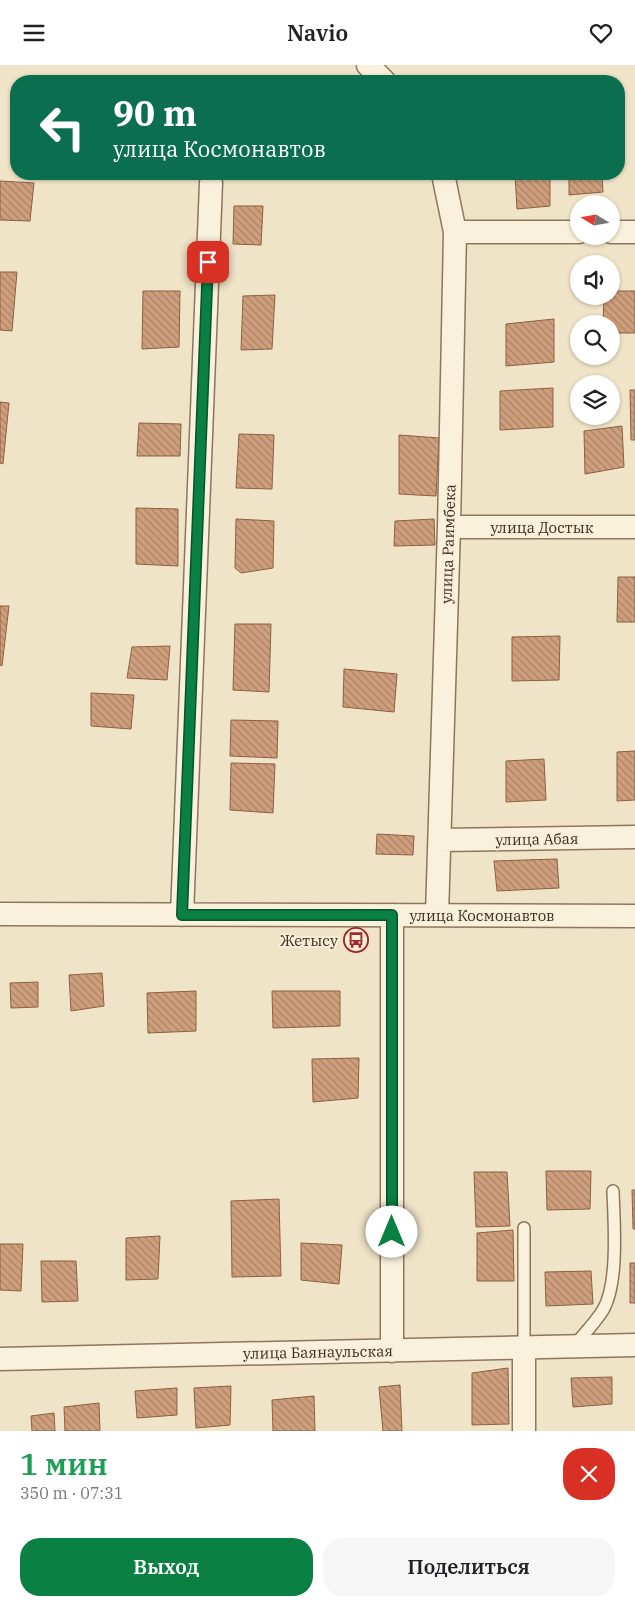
<!DOCTYPE html>
<html lang="ru">
<head>
<meta charset="utf-8">
<style>
	:root { --surface:#fff; --page:#f6f6f6; --text:#202124; --muted:#757577; --accent:#0b8043 }
	body { margin:0; font-family:"IBM Plex Serif",serif; background:var(--page); color:var(--text); height:100vh; display:flex; flex-direction:column; font-size:19px; white-space:nowrap }
	* { box-sizing:border-box; margin:0 }
	p { font-size:16px; color:var(--muted) }
	.icon { flex:none; width:28px; height:28px; fill:none; stroke:currentColor; stroke-width:2; stroke-linecap:round; stroke-linejoin:round }
	.map { position:relative; height:1366px; overflow:hidden }
	.panel { display:flex; flex-direction:column; background:var(--surface); flex:1 }
	.panel>* { flex:none }
	.hud { position:absolute; left:10px; top:10px; width:615px; height:105px; border-radius:20px; box-shadow:0 1px 4px #0004; background:#0b6e4f; color:#fff; overflow:hidden }
	.needle { width:32px; rotate:281deg }
	.tools { position:absolute; left:570px; top:130px; display:grid; gap:10px }
	.tools a { display:grid; place-items:center; width:50px; height:50px; border-radius:50%; background:var(--surface); box-shadow:0 1px 4px #0004; font-size:25px }
	.pin { position:absolute; display:grid; place-items:center; width:42px; height:42px; color:#fff; margin:-21px; border-radius:10px; box-shadow:0 2px 8px #0006 }
	.me { position:absolute; width:55px; margin:-28px; rotate:0deg; stroke-linejoin:round; filter:drop-shadow(0 0 4px #0008) }
	.turn { display:flex; align-items:center; gap:18px; height:105px; padding:0 20px; font-size:22px }
	.turn .icon { width:65px; height:65px; stroke-width:2.5 }
	.turn b { display:block; font-size:35px; line-height:42px }
	.round { display:grid; place-items:center; flex:none; width:52px; height:52px; border-radius:20px; background:var(--page) }
	.summary { display:flex; align-items:center; justify-content:space-between; height:85px; padding:0 20px }
	h1 { font-size:30px; font-weight:600; line-height:38px; color:#1e9e55 }
	.primary-button { display:flex; gap:10px; margin-top:auto; padding:10px 20px }
	.primary-button a { flex:1; height:58px; border-radius:20px; background:var(--accent); color:#fff; font-size:20px; font-weight:600; line-height:58px; text-align:center }
	.primary-button a+a { background:var(--page); color:var(--text) }
	header { display:flex; justify-content:space-between; align-items:center; height:65px; padding:0 20px; background:var(--surface); font-size:22px; font-weight:600 }
	.map>svg:first-child { display:block }
	.building { fill:url(#building-back-hatch); stroke:#8d5f41 }
	.lines { fill:none; stroke-linecap:round; stroke-linejoin:round }
	.lane-casing { stroke:#8d765c; stroke-width:14 }
	.street-casing { stroke:#8d765c; stroke-width:25 }
	.lane { stroke:#faf1dc; stroke-width:11 }
	.street { stroke:#faf1dc; stroke-width:22 }
	.route-casing { stroke:#07532c; stroke-width:12 }
	.route { stroke:#0b8043; stroke-width:9 }
	.labels { text-anchor:middle; dominant-baseline:central; stroke-width:4; stroke-linejoin:round; paint-order:stroke }
	.street-label { font-size:15px; fill:#3d2e20; stroke:#f7eed8 }
	.poi-label { font-size:15px; fill:#3d2e20; stroke:#f7eed8; text-anchor:end }
</style>
</head>
<body>
<header><svg class="icon" aria-label="menu" viewBox="0 0 24 24"><path d="M4 6h16M4 12h16M4 18h16"/></svg>Navio<svg class="icon" aria-label="heart" viewBox="0 0 24 24"><path d="M12 20l-8-8c-3-5 5-10 8-4 3-6 11-1 8 4z"/></svg></header>
<div class="map">
<svg width="635" height="1366" viewBox="0 0 635 1366">
	<defs>
		<pattern id="building-back-hatch" width="6" height="6" patternUnits="userSpaceOnUse" patternTransform="scale(1.25)"><rect width="6" height="6" fill="#cf9f7d"/><path d="M-1 5l2 2M0 0l6 6M5-1l2 2" fill="none" stroke="#a98266"/></pattern>
	</defs>
	<rect width="100%" height="100%" fill="#f0e4c8"/>
	<path class="building" d="M515,109H550V141L517,144Z
		M569,109H602L603,127L569,130Z
		M0,116L34,118L30,156L0,155Z
		M234,141H263L261,180L233,179Z
		M0,207H17L12,266L0,265Z
		M143,226H180L179,282L142,284Z
		M611,226H635V268H611V259H603L604,231H611Z
		M275,230L272,284L241,285L243,231Z
		M554,254V297L506,301V259Z
		M553,323V362L500,365V326Z
		M630,325H635V375H631Z
		M0,337L9,338L3,399L0,398Z
		M139,358L181,359L180,391H137Z
		M622,361L624,402L585,409L584,366Z
		M239,369L274,370L272,424L236,423Z
		M399,370L439,373L436,431L399,429Z
		M136,443L178,444V501L136,499Z
		M236,454L274,456L273,503L241,508L235,503Z
		M434,454L435,480L394,481L395,456Z
		M618,512H635V557H617Z
		M0,541H9L2,601L0,600Z
		M235,559H271L269,627L233,625Z
		M560,571L559,615L512,616V572Z
		M170,581L167,615L127,613L132,582Z
		M344,604L397,609L394,647L343,642Z
		M91,628L134,630L131,664L91,661Z
		M231,655L278,656L277,693L230,691Z
		M635,686V735L617,736V687Z
		M544,694L546,735L506,737V696Z
		M231,698L275,699L273,748L230,745Z
		M377,769L414,771L413,790L376,789Z
		M557,794L559,823L497,826L494,796Z
		M102,908L104,941L71,946L69,910Z
		M38,917V942L11,943L10,918Z
		M196,926V966L148,968L147,928Z
		M272,926H340V961L273,963Z
		M359,993L358,1033L313,1037L312,994Z
		M546,1106H591L590,1144L547,1145Z
		M474,1107H507L510,1161L476,1162Z
		M632,1125H635V1164H633Z
		M279,1134L281,1211L232,1212L231,1136Z
		M513,1165L514,1216H477V1168Z
		M160,1171L158,1214L126,1215V1173Z
		M301,1178L342,1180L339,1219L301,1215Z
		M0,1179H23L21,1226L0,1225Z
		M41,1196H76L78,1236L42,1237Z
		M630,1198H635V1238H630Z
		M591,1206L593,1239L546,1241L545,1207Z
		M508,1303L509,1359L472,1360V1308Z
		M612,1312V1339L573,1342L571,1313Z
		M400,1320L402,1366H383L379,1322Z
		M231,1321L230,1360L196,1363L194,1323Z
		M177,1323V1350L137,1353L135,1326Z
		M314,1331L315,1366H273L272,1335Z
		M99,1338L100,1366H65L64,1342Z
		M54,1348L55,1366H32L31,1351Z"/>
	<g class="lines">
		<defs>
			<path id="lane" d="M524,1163V1283
				M574,1281C583,1270 595,1258 603,1245C619,1218 614,1156 613,1126"/>
			<path id="street" d="M368,0L384,16
				M455,167H579
				M611,167H635
				M449,462H635
				M440,775L635,772
				M0,849L635,851
				M182,850L211,118
				M392,850V1286
				M437,850L449,462L455,167L443,109
				M524,1283V1366
				M0,1294L635,1280"/>
		</defs>
		<use href="#lane" class="lane-casing"/>
		<use href="#street" class="street-casing"/>
		<use href="#lane" class="lane"/>
		<use href="#street" class="street"/>
	</g>
	<g class="lines">
		<defs>
			<path id="route" d="M208,197L182,850H392V1167"/>
		</defs>
		<use href="#route" class="route-casing"/>
		<use href="#route" class="route"/>
	</g>
	<defs>
		<symbol id="bus-ring" viewBox="-11 -11 22 22"><circle r="9.5" fill="#f7eed8" stroke="#9e2a2b" stroke-width="1.5"/><path d="M-5-6H5V4H4V6H2V4H-2V6H-4V4H-5ZM-3.5-4V0h7V-4ZM-3.5 1.2v1.5H-2V1.2ZM2 1.2v1.5H3.5V1.2Z" fill="#9e2a2b"/></symbol>
	</defs>
	<g fill-rule="evenodd">
		<use href="#bus-ring" x="342" y="861" width="28" height="28"/>
	</g>
	<g class="labels">
		<g class="street-label">
			<text x="542" y="462">улица Достык</text>
			<text transform="translate(448 479) rotate(-88)">улица Раимбека</text>
			<text transform="translate(537 774) rotate(-1)">улица Абая</text>
			<text x="482" y="850">улица Космонавтов</text>
			<text transform="translate(318 1287) rotate(-1)">улица Баянаульская</text>
		</g>
		<g class="poi-label">
			<text x="338" y="875">Жетысу</text>
		</g>
	</g>
</svg>
<div class="tools">
<a><svg class="needle" viewBox="-14 -14 28 28"><path d="M0-13l5 13h-10z" fill="#e53935"/><path d="M0 13l5-13h-10z" fill="#757577"/></svg></a>
<a><svg class="icon" aria-label="sound" viewBox="0 0 24 24"><path d="M4 9h4l5-4v14l-5-4H4zM17 9q2 3 0 6"/></svg></a>
<a><svg class="icon" aria-label="search" viewBox="0 0 24 24"><circle cx="10" cy="10" r="6"/><path d="M15 15l6 6"/></svg></a>
<a><svg class="icon" aria-label="layers" viewBox="0 0 24 24"><path d="M12 4l9 5-9 5-9-5zM3 14l9 5 9-5"/></svg></a>
</div>
<div class="pin" style="left:208px;top:197px;background:#d93025"><svg class="icon" aria-label="arrive" viewBox="0 0 24 24"><path d="M6 21V4h12l-3 4 3 4H6"/></svg></div>
<svg class="me" style="left:392px;top:1167px" viewBox="-20 -20 40 40"><circle r="19" fill="#fff"/><path d="M0-13L10 11 0 6-10 11z" fill="#0b8043"/></svg>
<div class="hud">
<div class="turn"><svg class="icon" aria-label="left" viewBox="0 0 24 24"><path d="M17 20v-9H6M10 6l-5 5 5 5"/></svg><div><b>90 m</b>улица Космонавтов</div></div>
</div>
</div>
<section class="panel">
<div class="summary"><div><h1>1 мин</h1><p>350 m · 07:31</p></div><a class="round" style="background:#d93025;color:#fff"><svg class="icon" aria-label="close" viewBox="0 0 24 24"><path d="M6 6l12 12M18 6L6 18"/></svg></a></div>
<div class="primary-button"><a>Выход</a><a>Поделиться</a></div>
</section>
</body>
</html>
